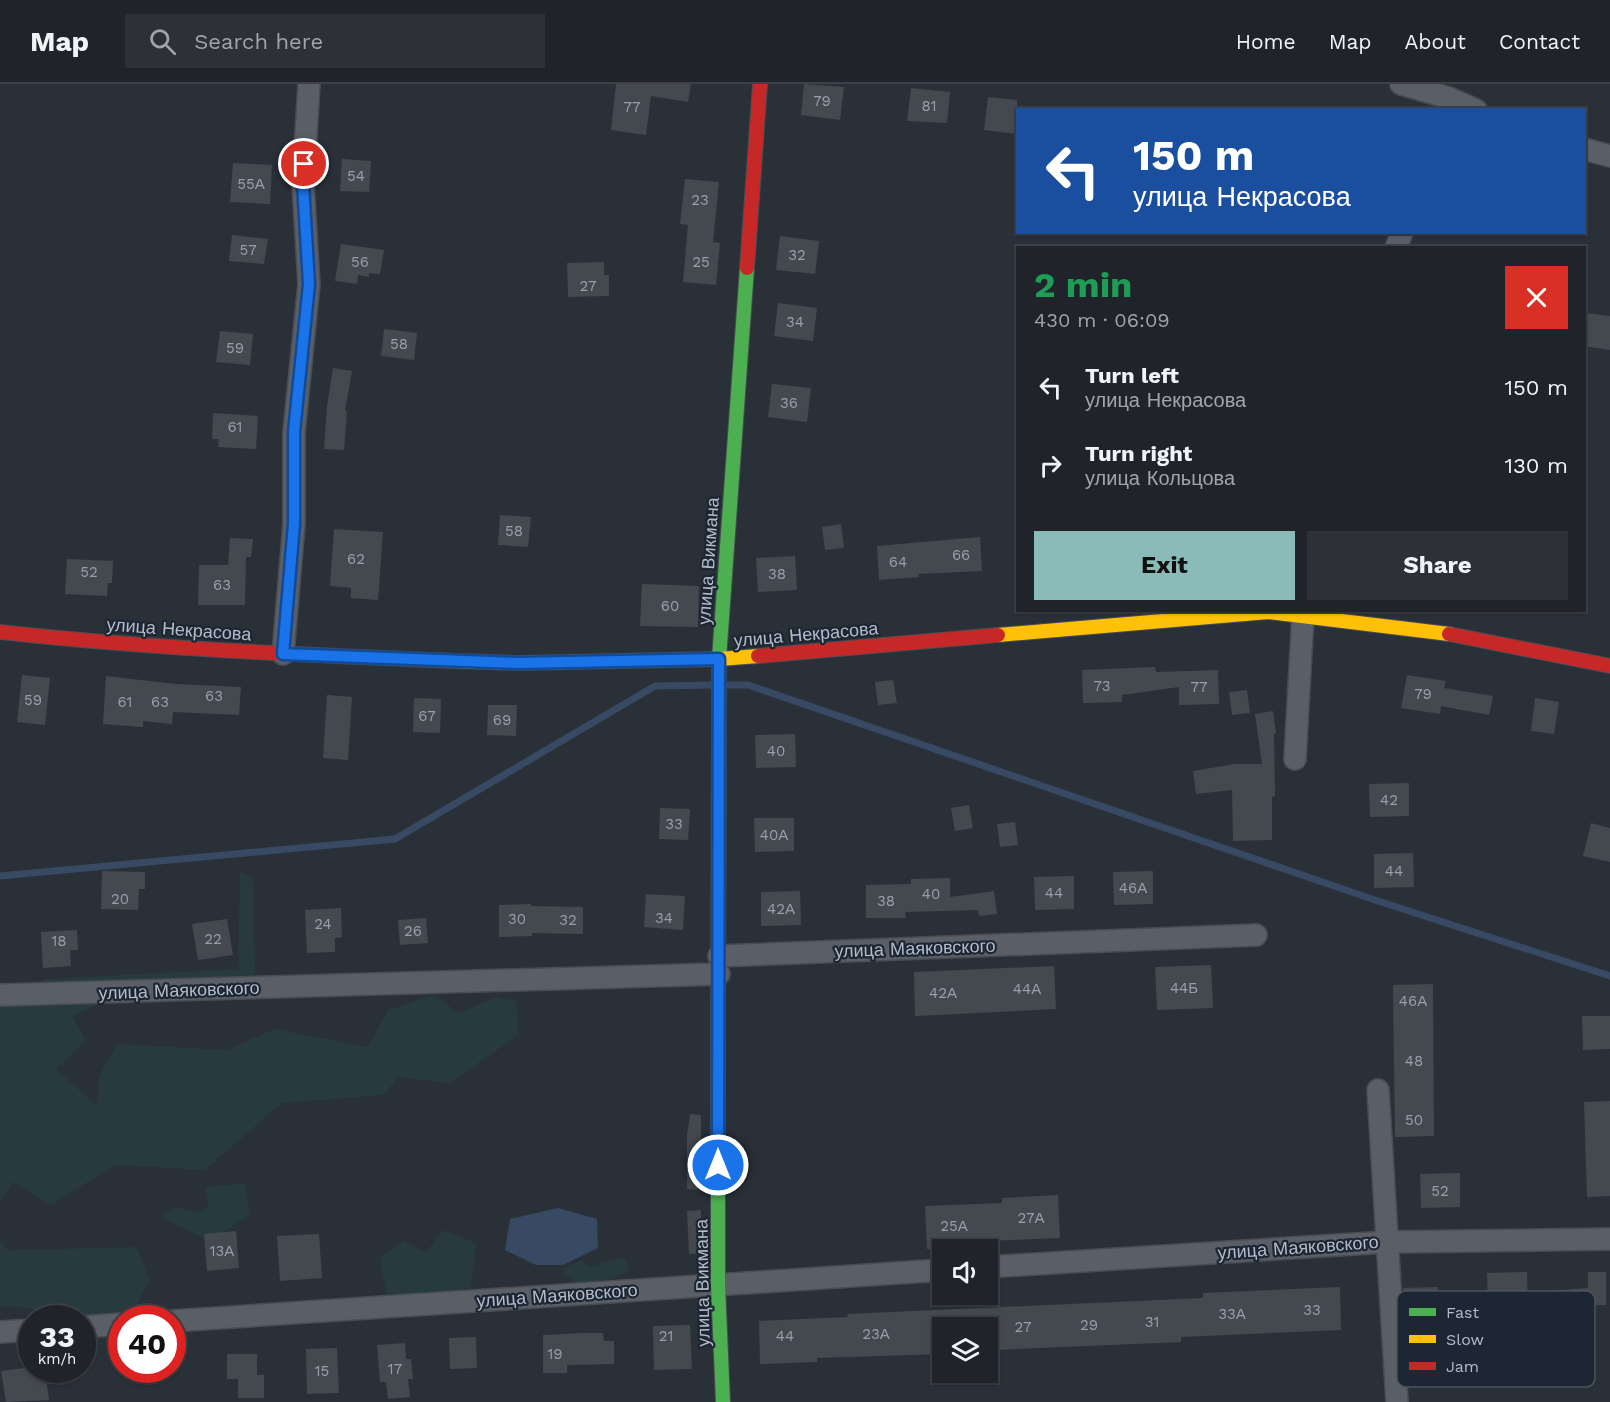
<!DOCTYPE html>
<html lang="en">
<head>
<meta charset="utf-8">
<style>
	:root { --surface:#20242a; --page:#2d3036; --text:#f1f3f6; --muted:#a2a4a8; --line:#3d4147; --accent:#8bbbb9 }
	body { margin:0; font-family:"Work Sans",sans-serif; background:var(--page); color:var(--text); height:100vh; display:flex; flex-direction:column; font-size:22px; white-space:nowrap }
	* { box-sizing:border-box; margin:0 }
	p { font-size:20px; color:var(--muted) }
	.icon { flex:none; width:33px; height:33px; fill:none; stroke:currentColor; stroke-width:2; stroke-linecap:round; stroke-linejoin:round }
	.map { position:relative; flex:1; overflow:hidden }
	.panel { position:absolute; left:1016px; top:162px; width:570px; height:366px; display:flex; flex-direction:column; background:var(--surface); border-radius:0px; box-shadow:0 2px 4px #0004,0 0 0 2px var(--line) }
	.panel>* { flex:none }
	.hud { position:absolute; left:1016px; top:24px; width:570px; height:126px; border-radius:0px; box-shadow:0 2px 4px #0004,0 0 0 2px var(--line); background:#1a4fa0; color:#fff; overflow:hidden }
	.tools { position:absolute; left:932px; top:1155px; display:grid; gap:12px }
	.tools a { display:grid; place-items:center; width:66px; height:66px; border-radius:0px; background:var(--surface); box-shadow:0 2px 4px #0004,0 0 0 2px var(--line); font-size:30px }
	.speed { position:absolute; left:18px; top:1221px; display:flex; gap:12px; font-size:30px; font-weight:700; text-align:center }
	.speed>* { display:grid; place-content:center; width:78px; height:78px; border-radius:50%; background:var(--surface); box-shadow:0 2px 4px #0004,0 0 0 2px var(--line); line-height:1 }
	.speed small { font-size:15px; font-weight:400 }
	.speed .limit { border:9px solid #d22; background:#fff; color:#111 }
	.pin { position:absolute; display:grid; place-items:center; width:51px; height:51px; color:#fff; margin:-26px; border:3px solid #fff; border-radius:50%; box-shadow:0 2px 6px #0007 }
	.me { position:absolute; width:66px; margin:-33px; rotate:0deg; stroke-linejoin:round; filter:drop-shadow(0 0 4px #0008) }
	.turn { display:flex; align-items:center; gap:21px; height:126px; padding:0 18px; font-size:27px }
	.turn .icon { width:78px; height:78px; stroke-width:2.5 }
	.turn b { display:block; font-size:42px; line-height:51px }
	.round { display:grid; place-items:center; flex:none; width:63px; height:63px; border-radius:0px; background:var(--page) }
	.head { display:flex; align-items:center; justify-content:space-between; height:102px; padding:0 18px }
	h1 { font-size:36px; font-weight:700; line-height:45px; color:#1e9e55 }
	.button { display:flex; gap:12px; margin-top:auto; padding:12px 18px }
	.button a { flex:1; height:69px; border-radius:0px; background:var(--accent); color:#111; font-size:24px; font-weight:700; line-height:69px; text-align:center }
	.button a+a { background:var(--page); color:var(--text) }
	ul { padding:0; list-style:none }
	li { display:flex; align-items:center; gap:18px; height:78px; padding:0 18px }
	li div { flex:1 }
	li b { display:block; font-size:22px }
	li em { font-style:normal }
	header { display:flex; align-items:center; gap:36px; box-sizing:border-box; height:84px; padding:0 30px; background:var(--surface); border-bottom:2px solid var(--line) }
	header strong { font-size:28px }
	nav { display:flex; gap:33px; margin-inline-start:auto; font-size:21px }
	.search { width:420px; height:54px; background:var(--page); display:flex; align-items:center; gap:15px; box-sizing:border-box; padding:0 21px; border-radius:0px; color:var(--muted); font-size:22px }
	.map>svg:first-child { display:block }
	.green { fill:#273a3e }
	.water { fill:#384963 }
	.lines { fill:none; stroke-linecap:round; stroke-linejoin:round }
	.stream { stroke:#384963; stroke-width:7 }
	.building { fill:#444950 }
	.street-casing { stroke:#484c53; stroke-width:24 }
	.fast-casing { stroke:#484c53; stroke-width:16 }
	.slow-casing { stroke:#484c53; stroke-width:16 }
	.jam-casing { stroke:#484c53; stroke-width:16 }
	.street { stroke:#5a5e66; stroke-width:21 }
	.fast { stroke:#4caf50; stroke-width:14 }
	.slow { stroke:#ffc107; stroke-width:14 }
	.jam { stroke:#c62828; stroke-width:14 }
	.route-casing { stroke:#114b97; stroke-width:15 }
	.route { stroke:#1a73e8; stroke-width:10 }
	.labels { text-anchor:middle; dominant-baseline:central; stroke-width:4.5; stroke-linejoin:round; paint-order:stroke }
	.number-label { font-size:15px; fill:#989fab }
	.street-label { font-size:18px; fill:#b4bcc9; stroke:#1d2633 }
	.key { fill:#1d2633; stroke:#4a5360; stroke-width:1.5 }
	.key-label { font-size:16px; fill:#b4bcc9 }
</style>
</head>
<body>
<header>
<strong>Map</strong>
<div class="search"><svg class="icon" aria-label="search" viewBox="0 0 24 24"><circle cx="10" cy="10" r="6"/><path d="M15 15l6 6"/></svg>Search here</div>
<nav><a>Home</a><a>Map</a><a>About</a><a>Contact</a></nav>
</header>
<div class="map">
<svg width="1610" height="1318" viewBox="0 0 1610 1318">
	<rect width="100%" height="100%" fill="#2a3038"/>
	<path class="green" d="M240,787L253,793L255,892L242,904L137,903L72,932L86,957L56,985L97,1022L99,992L117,960L227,966L274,945L368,963L388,926L434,911L459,929L496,913L516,917L519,951L449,999L397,993L385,1011L282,1019L205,1086L115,1081L51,1121L13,1098L0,1118V918L10,916L45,895L238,885Z
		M245,1099L250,1131L209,1157L162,1134L174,1123L198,1128L209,1121L205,1103Z
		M443,1146L476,1159L471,1203L432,1215L386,1209L380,1174L404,1157L426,1168Z
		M0,1156L8,1166L136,1163L150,1196L131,1231L45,1234L30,1224L0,1222Z
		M624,1173L630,1186L617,1193L576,1202L562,1185L581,1176L588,1183Z"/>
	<path class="water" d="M558,1124L597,1135L598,1164L563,1181H536L505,1166L510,1135Z"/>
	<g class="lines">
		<path class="stream" d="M727,601H748L1372,815L1610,892
			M0,792L395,755L655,602L713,601"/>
	</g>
	<path class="building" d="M616,0H691L688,18L651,12L646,51L611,46Z
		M804,0L844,3L840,36L801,31Z
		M911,4L950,8L947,39L907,37Z
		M988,13L1017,16V50L984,46Z
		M342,75L371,77L369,108L340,107Z
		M233,79L272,81L270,120L230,118Z
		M685,95L719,98L713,158L720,159L716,201L683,198L688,141L680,140Z
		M232,151L268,155L264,180L229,177Z
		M780,152L819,157L815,190L776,186Z
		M341,160L384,166L380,190L369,189V193L358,191L357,200L335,197Z
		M604,178V191H609V212L568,213L567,179Z
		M778,219L817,224L813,257L774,252Z
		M1586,229L1610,232V266L1584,262Z
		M384,245L417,249L414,276L381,272Z
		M220,247L253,250L250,281L216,278Z
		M333,284L352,287L345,327H347L344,366L324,365L327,322Z
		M772,300L811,304L807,338L768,333Z
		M213,329L258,332L256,365L218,363L219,355H212Z
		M500,431L531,433L528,463L498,461Z
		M841,440L844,464L825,466L822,443Z
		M334,445L383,448L378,516L351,514V504L330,502Z
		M980,453L982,487L918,490L919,493L879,496L877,462Z
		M230,454L253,455L251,473H246L245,521H198L199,481H228Z
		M795,472L797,506L758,508L756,474Z
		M67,475L113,477L112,499H108L107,512L65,510Z
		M642,500L699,502L698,543L640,542Z
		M1155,583L1156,588L1218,586L1219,620L1179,621V603L1122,611V618L1083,619L1082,586Z
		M22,591L50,594L45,641L17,638Z
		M1407,591L1446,597L1444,604L1493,612L1489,631L1441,622L1440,630L1401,624Z
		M106,592L176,600L241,603L239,631L173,628L172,640L143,637V643L103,640Z
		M893,596L897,619L878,621L875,598Z
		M1247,606L1250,629L1232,631L1229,608Z
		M327,611L352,613L348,676L323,674Z
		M414,614L441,615L440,649L413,648Z
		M1535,614L1559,618L1554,650L1531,647Z
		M488,621H517L516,652L487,651Z
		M1273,627L1276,650H1274L1275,712L1272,713V756L1233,757L1232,706L1196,710L1193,687L1235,680H1262L1255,630Z
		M795,650L796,683L756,684L755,651Z
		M1409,699V732L1370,733L1369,700Z
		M969,721L973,744L955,747L951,724Z
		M660,724L690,725L688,756L659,755Z
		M754,734H794V767L755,768Z
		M1015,738L1018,761L1000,763L997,740Z
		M1591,739L1610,744V778L1583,772Z
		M1413,769L1414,803L1374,804V770Z
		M102,787L145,788V805H139L138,826L101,825Z
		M1153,787V820L1114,821L1113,788Z
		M1074,792V825L1035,826L1034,793Z
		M950,794V813L994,807L997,830L979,832L978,826L905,828L906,834H866V801L911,800V795Z
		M800,807L801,841L761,842V808Z
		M646,810L685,812L683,846L644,843Z
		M531,820V822L583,823V850L532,849V852L499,853V821Z
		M341,824L342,853L335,854V868L307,869L305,826Z
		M426,834L428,859L400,861L398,836Z
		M227,835L233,871L198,876L192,840Z
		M77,846L78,866H70L71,882L43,884L41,848Z
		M1211,881L1213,924L1157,926L1155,883Z
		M1054,882L1056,925L915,932L914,888Z
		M1433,900L1434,1052L1395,1053L1393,901Z
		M1582,932H1610V965L1583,966Z
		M1610,1017V1112L1587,1113L1584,1018Z
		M690,1030L701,1031V1088L698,1106L687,1105V1052Z
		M1460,1089V1123L1421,1124L1420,1090Z
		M1058,1111L1060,1154L983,1157V1162L927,1165L925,1122L1002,1119V1114Z
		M701,1126V1169L689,1170L687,1127Z
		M236,1147L239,1184L207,1187L204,1150Z
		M319,1150L322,1194L280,1197L277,1152Z
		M1527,1188L1528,1221L1488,1222L1487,1189Z
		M1588,1188H1606V1221L1538,1222L1537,1208L1588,1204Z
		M1340,1203L1341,1246L1181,1253V1258L995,1266L994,1244H942V1270L817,1274V1278L760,1280L759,1237L848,1233L847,1230L1203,1214V1209Z
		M1438,1203L1439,1237L1405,1238L1403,1204Z
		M690,1241L692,1285L654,1286L653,1242Z
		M583,1249H603L604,1257H614V1280L567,1281V1289H543V1251Z
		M476,1253L477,1284L450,1285L449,1254Z
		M405,1259L406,1275H411L413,1295H408L410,1313L388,1315L386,1298H380L377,1261Z
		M337,1264L339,1309L307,1310L306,1265Z
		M227,1270H257V1291H264V1314H238V1295H227Z
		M32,1283V1286H45L49,1316L6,1318L1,1287Z"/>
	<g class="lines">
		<defs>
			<path id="street" d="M1401,0L1449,14L1476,26
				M1584,65L1610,72
				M1396,164L1402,148
				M283,570L294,440V348L309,200L303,100L309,0
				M1295,675L1303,531
				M719,872L1256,851
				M0,911L719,890
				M1378,1006L1397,1318
				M987,1183L1387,1158L1610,1155
				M172,1237L942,1186
				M82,1243L122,1240
				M0,1248L32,1246"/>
			<path id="fast" d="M719,656V575L747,184
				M718,938V1201L723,1318"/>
			<path id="slow" d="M998,551L1268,528L1449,550
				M457,577L518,579L719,575L758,572
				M718,938L719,656"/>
			<path id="jam" d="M747,184L760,0
				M0,548C152,565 305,571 457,577
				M1449,550L1610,582
				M758,572L998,551"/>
		</defs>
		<use href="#street" class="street-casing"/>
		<use href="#fast" class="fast-casing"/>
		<use href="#slow" class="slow-casing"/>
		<use href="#jam" class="jam-casing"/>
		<use href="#street" class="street"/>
		<use href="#fast" class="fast"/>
		<use href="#slow" class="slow"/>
		<use href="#jam" class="jam"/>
	</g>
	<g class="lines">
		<defs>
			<path id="route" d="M304,80L303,100L309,200L294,348V440L283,570L518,579L719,575L718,1081"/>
		</defs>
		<use href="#route" class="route-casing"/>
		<use href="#route" class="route"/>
	</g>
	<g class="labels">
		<g class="number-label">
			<text x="822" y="17">79</text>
			<text x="929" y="22">81</text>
			<text x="632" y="23">77</text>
			<text x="356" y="92">54</text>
			<text x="251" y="100">55А</text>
			<text x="700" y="116">23</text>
			<text x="248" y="166">57</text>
			<text x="797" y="171">32</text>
			<text x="360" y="178">56</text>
			<text x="701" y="178">25</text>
			<text x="588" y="202">27</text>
			<text x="795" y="238">34</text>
			<text x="399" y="260">58</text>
			<text x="235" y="264">59</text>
			<text x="789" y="319">36</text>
			<text x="235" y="343">61</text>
			<text x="514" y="447">58</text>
			<text x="961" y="471">66</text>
			<text x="356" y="475">62</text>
			<text x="898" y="478">64</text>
			<text x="89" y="488">52</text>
			<text x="777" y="490">38</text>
			<text x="222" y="501">63</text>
			<text x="670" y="522">60</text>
			<text x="1102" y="602">73</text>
			<text x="1199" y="603">77</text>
			<text x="1423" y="610">79</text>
			<text x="214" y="612">63</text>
			<text x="33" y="616">59</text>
			<text x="125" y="618">61</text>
			<text x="160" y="618">63</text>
			<text x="427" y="632">67</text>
			<text x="502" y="636">69</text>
			<text x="776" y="667">40</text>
			<text x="1389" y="716">42</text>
			<text x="674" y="740">33</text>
			<text x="774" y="751">40А</text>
			<text x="1394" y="787">44</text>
			<text x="1133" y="804">46А</text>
			<text x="1054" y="809">44</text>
			<text x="931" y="810">40</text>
			<text x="120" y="815">20</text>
			<text x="886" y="817">38</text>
			<text x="781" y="825">42А</text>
			<text x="664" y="834">34</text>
			<text x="517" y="835">30</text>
			<text x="568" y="836">32</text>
			<text x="323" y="840">24</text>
			<text x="413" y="847">26</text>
			<text x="213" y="855">22</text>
			<text x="59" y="857">18</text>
			<text x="1184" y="904">44Б</text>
			<text x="1027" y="905">44А</text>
			<text x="943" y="909">42А</text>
			<text x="1413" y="917">46А</text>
			<text x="1414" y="977">48</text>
			<text x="1414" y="1036">50</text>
			<text x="1440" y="1107">52</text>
			<text x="1031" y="1134">27А</text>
			<text x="954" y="1142">25А</text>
			<text x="222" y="1167">13А</text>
			<text x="1312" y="1226">33</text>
			<text x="1232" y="1230">33А</text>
			<text x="1152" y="1238">31</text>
			<text x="1089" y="1241">29</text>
			<text x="1023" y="1243">27</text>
			<text x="876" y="1250">23А</text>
			<text x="666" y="1252">21</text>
			<text x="785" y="1252">44</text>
			<text x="555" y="1270">19</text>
			<text x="395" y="1285">17</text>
			<text x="322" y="1287">15</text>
		</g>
		<g class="street-label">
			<text transform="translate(708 477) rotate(-86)">улица Викмана</text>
			<text transform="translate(179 545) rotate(4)">улица Некрасова</text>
			<text transform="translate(806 550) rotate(-5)">улица Некрасова</text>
			<text transform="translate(915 864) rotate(-2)">улица Маяковского</text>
			<text transform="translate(179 906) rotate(-2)">улица Маяковского</text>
			<text transform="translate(1298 1163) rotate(-4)">улица Маяковского</text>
			<text transform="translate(702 1199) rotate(-91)">улица Викмана</text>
			<text transform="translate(557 1211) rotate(-4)">улица Маяковского</text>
		</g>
	</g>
	<rect x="1397" y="1207" width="198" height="96" rx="9" class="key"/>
	<rect x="1409" y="1224" width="27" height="8" fill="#4caf50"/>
	<rect x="1409" y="1251" width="27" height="8" fill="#ffc107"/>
	<rect x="1409" y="1278" width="27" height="8" fill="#c62828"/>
	<g class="key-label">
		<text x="1446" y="1234">Fast</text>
		<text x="1446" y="1261">Slow</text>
		<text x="1446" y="1288">Jam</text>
	</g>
</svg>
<div class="tools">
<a><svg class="icon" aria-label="sound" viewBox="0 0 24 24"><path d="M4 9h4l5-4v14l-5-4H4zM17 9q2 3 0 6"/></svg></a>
<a><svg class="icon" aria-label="layers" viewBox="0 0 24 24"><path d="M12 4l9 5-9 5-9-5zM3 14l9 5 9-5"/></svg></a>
</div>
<div class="speed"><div>33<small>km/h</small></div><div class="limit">40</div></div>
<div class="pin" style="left:304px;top:80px;background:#d93025"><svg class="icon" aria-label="arrive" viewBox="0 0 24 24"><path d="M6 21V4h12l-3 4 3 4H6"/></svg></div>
<svg class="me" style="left:718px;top:1081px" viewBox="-20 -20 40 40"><circle r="17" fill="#1a73e8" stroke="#fff" stroke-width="3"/><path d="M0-11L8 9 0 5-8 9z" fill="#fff"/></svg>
<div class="hud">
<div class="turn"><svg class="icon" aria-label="left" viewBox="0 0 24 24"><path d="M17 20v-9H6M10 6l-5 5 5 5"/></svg><div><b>150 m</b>улица Некрасова</div></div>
</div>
<section class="panel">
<div class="head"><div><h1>2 min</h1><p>430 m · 06:09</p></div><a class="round" style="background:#d93025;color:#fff"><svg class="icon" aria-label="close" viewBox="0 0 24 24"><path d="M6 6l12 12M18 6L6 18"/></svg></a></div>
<ul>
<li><svg class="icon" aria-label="left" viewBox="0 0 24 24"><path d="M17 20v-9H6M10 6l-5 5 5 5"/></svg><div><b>Turn left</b><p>улица Некрасова</p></div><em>150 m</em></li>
<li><svg class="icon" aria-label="right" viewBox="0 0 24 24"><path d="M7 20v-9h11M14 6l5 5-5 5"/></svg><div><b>Turn right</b><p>улица Кольцова</p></div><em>130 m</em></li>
</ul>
<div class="button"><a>Exit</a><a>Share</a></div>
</section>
</div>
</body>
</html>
